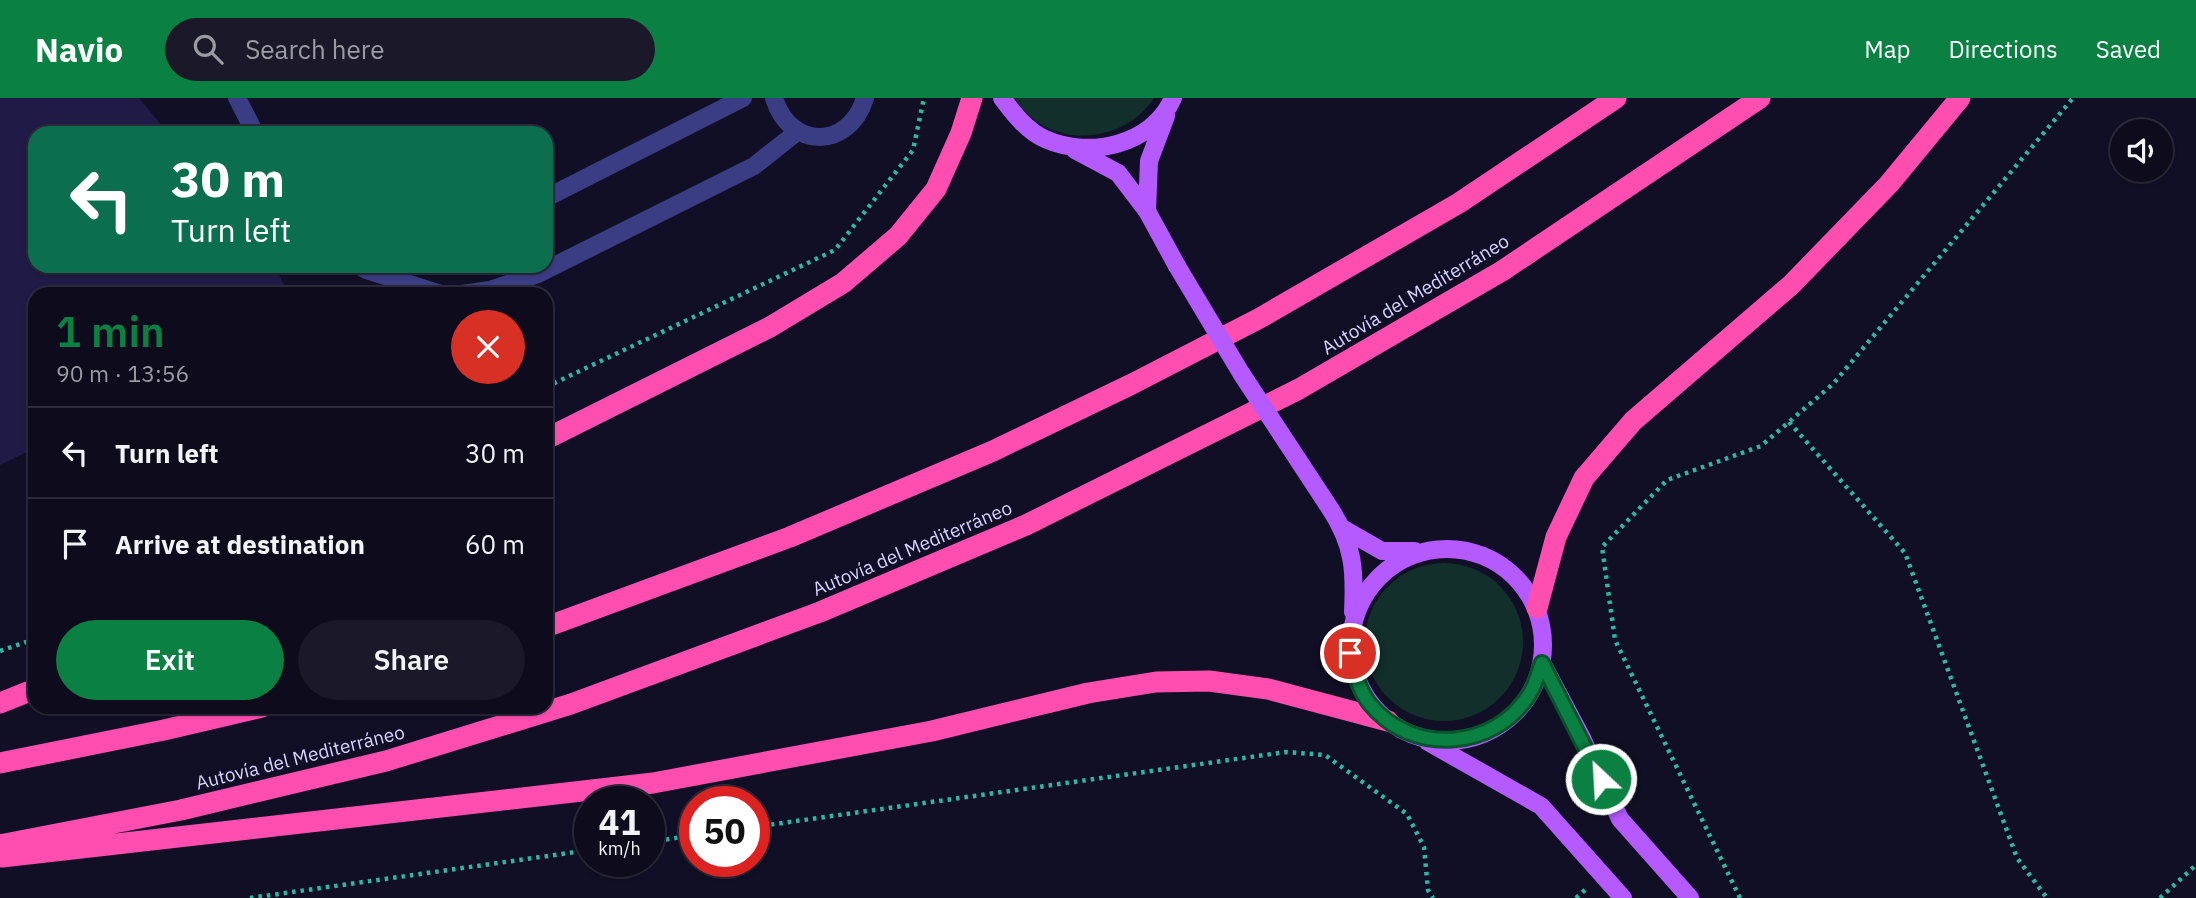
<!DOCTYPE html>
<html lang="en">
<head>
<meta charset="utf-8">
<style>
	:root { --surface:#0d0b1c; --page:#1b1929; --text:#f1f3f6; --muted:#9a9ba3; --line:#2d2b3b; --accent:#0b8043 }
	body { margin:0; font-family:"IBM Plex Sans",sans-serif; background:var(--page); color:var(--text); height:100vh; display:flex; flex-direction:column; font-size:26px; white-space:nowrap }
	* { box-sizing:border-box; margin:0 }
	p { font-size:23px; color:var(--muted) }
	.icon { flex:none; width:38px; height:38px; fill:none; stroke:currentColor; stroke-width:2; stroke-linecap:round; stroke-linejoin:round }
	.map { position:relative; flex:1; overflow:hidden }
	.sheet { position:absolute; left:28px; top:189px; width:525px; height:427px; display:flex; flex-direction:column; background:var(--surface); border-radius:21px; box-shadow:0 2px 5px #0004,0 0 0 2px var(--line) }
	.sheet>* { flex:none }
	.top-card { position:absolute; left:28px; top:28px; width:525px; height:147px; border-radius:21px; box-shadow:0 2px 5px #0004,0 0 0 2px var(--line); background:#0b6e4f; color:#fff; overflow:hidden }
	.controls { position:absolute; left:2110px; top:21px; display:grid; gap:14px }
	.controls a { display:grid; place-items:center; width:63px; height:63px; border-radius:50%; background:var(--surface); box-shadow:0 2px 5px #0004,0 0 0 2px var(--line); font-size:35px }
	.speed { position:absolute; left:574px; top:688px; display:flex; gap:14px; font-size:35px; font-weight:700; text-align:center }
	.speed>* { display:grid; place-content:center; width:91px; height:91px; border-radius:50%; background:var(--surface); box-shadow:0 2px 5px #0004,0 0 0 2px var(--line); line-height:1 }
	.speed small { font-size:18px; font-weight:400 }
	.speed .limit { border:10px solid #d22; background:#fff; color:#111 }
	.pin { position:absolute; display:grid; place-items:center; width:60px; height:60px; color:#fff; margin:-30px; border:4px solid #fff; border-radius:50%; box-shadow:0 2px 7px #0007 }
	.me { position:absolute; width:77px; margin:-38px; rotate:335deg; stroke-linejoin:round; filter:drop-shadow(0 0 5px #0008) }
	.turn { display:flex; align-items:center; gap:24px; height:147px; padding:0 28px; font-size:32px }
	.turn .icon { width:91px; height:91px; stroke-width:2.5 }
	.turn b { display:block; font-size:49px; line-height:60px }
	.round { display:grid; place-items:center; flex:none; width:74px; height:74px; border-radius:37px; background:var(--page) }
	.summary { display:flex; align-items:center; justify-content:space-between; height:119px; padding:0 28px }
	h1 { font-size:42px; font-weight:600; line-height:52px; color:var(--accent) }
	.button { display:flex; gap:14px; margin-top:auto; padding:14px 28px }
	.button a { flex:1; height:80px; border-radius:42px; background:var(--accent); color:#fff; font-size:28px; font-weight:600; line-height:80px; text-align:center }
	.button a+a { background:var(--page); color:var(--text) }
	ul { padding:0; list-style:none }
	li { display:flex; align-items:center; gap:21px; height:91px; padding:0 28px; border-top:2px solid var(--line) }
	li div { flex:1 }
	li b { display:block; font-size:26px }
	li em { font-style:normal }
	header { display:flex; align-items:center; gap:42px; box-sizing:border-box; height:98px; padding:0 35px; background:var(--accent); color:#fff }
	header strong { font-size:33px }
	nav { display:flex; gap:38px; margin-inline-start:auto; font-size:24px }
	.search { width:490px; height:63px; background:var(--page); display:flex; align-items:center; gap:18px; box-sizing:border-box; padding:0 24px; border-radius:38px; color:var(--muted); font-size:26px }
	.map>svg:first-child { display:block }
	.green { fill:#122f2c }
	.building { fill:#201b46 }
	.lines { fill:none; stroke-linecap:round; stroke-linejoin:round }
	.path { stroke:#2fb7a5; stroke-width:4.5; stroke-dasharray:3.5 5; stroke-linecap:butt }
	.minor { stroke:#3a3c84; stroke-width:18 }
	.major { stroke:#b55aff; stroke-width:18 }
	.highway { stroke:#ff4eb0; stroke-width:21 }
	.major-bridge { stroke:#b55aff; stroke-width:18 }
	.route-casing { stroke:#07532c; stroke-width:18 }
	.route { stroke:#0b8043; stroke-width:12 }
	.labels { text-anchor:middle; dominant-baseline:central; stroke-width:7; stroke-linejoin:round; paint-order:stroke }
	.street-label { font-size:19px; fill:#d4d3ff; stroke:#110f25 }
</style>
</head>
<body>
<header>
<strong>Navio</strong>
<div class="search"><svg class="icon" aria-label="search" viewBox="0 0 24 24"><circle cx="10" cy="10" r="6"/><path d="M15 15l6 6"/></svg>Search here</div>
<nav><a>Map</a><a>Directions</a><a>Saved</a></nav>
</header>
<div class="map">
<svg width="2196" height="800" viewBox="0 0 2196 800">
	<rect width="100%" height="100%" fill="#110f25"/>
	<path class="green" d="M1015,0H1154C1123,48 1046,52 1015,0Z
		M1365 544a79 79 0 1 1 158 0a79 79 0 1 1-158 0Z"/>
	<path class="building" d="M0,0H139L168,35H35V168H275L288,196H35V350L0,367Z"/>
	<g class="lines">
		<path class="path" d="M546,289L835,152L913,52L924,0
			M1789,324L1905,455L2017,760L2047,800
			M0,553L35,541
			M754,729L1286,654L1325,657L1407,716L1424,749L1428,792L1433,800
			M649,744L695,737
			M250,800L590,752
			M1576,800L1586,791
			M1740,800L1615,542L1602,449L1667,382L1761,348L1833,286L2073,0
			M2160,800L2196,767"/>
		<path class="minor" d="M237,0L255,35
			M774,0C790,52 849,52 865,0
			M546,100L743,0
			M360,168L366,172L441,196
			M462,196L490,192L538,176L754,68L797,34"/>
		<path class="major" d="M1002,0C1014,16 1027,33 1045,41C1090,61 1152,47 1173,0
			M1075,52L1118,75L1147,113L1177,168
			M1147,113L1149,63L1166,18
			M1331,412C1354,448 1355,473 1353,514
			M1342,430L1382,453H1415
			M1351 547a96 96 0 1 1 192 0a96 96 0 1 1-192 0Z
			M1542,565L1582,640L1620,721L1690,800
			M1428,644L1541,708L1623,800"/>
		<path class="highway" d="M546,341L770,229L843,185L898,138L936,91L961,35L972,0
			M1537,510L1556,439L1584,380L1633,323L1791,187L1889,86L1960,0
			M546,529L790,439L993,353L1132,286L1260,220L1459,105L1616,0
			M0,605L35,591
			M0,665L164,632L262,609
			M0,747L181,712L386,663L571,606L820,514L1026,427L1299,291L1502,173L1760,0
			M2,759L653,685L932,633L1088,595L1156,584L1209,583L1268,591L1388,623"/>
		<path class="major-bridge" d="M1177,168L1241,275L1331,412"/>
	</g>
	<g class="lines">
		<defs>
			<path id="route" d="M1350,555C1354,573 1358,590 1369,605C1411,658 1495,653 1530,595C1536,586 1538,574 1542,565L1601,681"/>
		</defs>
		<use href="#route" class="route-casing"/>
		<use href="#route" class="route"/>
	</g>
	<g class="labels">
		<g class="street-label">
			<text transform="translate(1415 196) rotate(-31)">Autovía del Mediterráneo</text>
			<text transform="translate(912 450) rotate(-23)">Autovía del Mediterráneo</text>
			<text transform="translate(300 659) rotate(-14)">Autovía del Mediterráneo</text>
		</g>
	</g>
</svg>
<div class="controls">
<a><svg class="icon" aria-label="sound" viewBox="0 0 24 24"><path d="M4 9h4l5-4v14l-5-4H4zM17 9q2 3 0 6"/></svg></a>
</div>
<div class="speed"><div>41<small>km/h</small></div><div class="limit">50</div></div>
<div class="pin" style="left:1350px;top:555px;background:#d93025"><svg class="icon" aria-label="arrive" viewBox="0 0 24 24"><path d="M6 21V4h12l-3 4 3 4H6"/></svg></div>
<svg class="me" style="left:1601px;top:681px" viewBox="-20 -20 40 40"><circle r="17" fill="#0b8043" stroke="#fff" stroke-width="3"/><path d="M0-11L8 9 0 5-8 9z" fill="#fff"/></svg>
<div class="top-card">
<div class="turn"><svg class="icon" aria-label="left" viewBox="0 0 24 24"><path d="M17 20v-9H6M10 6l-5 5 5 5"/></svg><div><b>30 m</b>Turn left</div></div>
</div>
<section class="sheet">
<div class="summary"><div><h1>1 min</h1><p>90 m · 13:56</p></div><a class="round" style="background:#d93025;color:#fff"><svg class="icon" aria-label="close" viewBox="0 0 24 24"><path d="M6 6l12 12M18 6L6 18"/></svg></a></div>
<ul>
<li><svg class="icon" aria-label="left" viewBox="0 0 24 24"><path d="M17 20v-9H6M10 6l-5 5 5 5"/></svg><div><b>Turn left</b></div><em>30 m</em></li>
<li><svg class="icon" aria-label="arrive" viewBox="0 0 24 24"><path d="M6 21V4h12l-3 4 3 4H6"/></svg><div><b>Arrive at destination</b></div><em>60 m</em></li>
</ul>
<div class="button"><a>Exit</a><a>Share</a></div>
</section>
</div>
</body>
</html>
